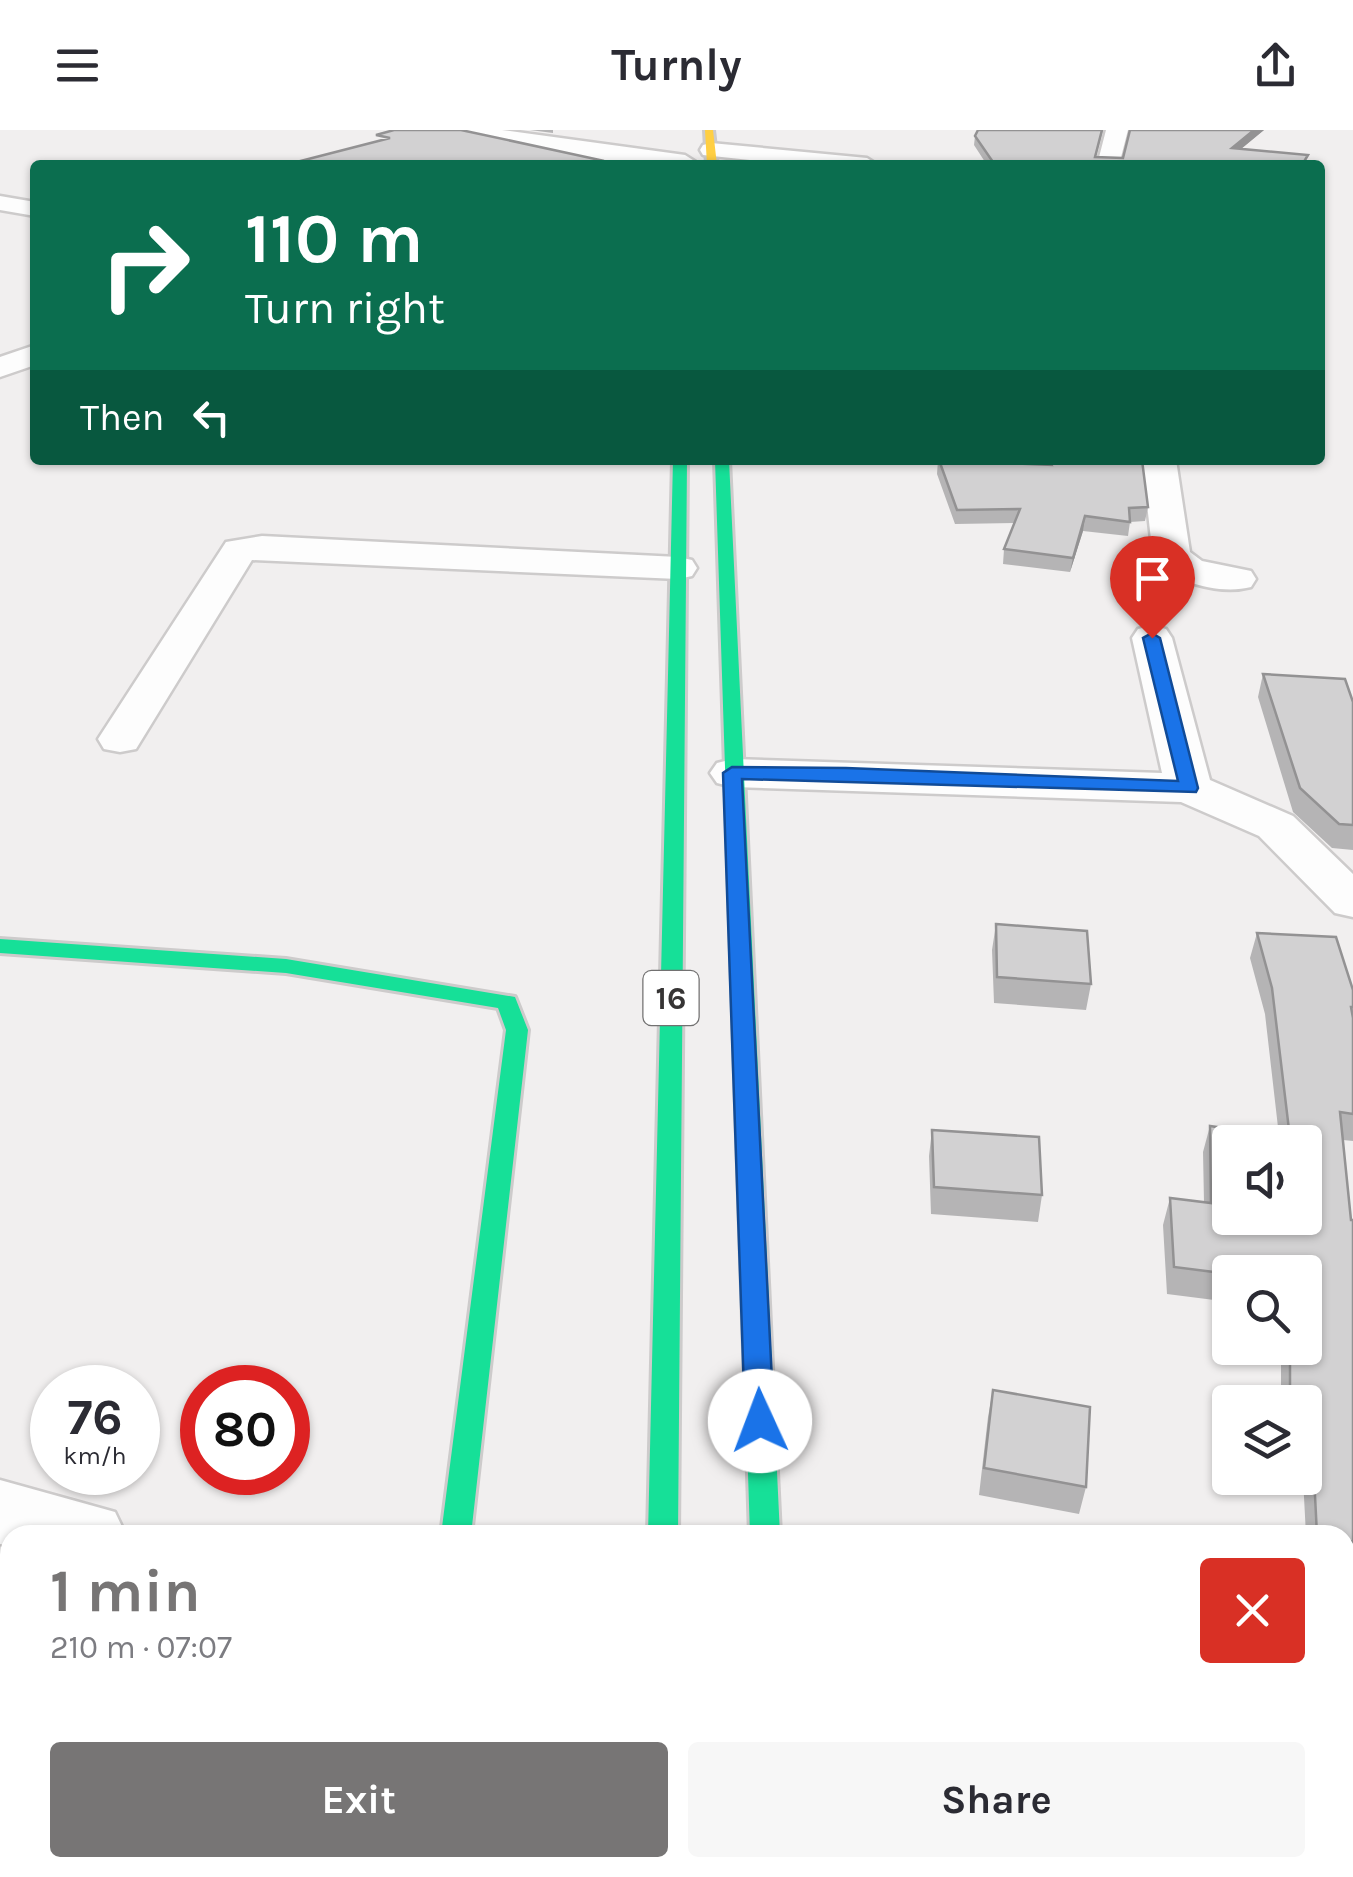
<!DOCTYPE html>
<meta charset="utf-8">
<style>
body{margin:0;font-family:Karla,sans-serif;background:#f7f7f7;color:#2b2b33;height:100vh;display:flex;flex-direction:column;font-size:38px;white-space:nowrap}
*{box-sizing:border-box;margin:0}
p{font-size:32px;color:#7c7c81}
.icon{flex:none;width:55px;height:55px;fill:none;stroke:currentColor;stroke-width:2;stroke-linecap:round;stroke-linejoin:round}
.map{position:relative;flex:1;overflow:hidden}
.drawer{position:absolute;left:0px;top:1395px;width:1355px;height:352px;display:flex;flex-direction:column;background:#fff;border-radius:30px 30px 0 0;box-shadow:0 2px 8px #0004}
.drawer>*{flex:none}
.guide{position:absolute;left:30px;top:30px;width:1295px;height:305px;border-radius:10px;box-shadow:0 2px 8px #0004;background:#0b6e4f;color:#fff;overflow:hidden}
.controls{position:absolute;left:1212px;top:995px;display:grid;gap:20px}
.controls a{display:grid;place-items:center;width:110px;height:110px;border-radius:10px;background:#fff;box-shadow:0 2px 8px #0004;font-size:50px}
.speed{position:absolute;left:30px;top:1235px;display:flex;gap:20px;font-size:50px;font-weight:700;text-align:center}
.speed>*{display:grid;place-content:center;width:130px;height:130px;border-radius:50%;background:#fff;box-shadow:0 2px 8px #0004;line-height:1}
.speed small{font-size:25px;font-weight:400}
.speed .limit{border:15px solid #d22;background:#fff;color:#111}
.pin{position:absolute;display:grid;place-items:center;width:85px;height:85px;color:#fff;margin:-102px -42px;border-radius:50% 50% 50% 0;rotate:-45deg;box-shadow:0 0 10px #0007}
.pin .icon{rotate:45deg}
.me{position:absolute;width:110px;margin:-55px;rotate:358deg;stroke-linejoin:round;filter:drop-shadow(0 0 8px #0008)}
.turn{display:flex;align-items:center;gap:35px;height:210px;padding:0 50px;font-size:45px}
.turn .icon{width:130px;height:130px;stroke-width:2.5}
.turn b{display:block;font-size:70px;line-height:85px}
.then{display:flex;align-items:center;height:95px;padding:0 50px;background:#0003;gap:20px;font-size:38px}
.round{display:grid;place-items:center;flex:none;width:105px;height:105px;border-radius:10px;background:#f7f7f7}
.head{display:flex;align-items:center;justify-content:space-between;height:170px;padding:0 50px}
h1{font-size:60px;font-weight:700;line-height:75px;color:#777575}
.primary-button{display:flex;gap:20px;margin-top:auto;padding:20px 50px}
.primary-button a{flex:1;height:115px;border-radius:10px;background:#777575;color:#fff;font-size:40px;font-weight:700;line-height:115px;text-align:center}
.primary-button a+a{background:#f7f7f7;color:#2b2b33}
header{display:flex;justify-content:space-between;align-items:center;height:130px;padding:0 50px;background:#fff;font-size:45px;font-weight:700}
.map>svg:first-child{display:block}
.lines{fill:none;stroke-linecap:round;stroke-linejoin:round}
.street-casing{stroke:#cdcbcb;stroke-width:5}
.fast-casing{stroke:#cdcbcb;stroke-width:6}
.slow-casing{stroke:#cdcbcb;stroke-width:6}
.street{fill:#fdfdfd;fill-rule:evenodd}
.fast{fill:#16e098;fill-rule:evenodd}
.slow{fill:#ffcf43;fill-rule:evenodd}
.wall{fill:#b5b4b5}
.shaded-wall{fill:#939293}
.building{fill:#d2d1d2;stroke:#939293;stroke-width:2.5;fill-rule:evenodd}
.route{fill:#1a73e8;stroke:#114b97;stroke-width:2.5}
.labels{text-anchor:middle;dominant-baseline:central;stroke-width:8;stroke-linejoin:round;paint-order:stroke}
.shield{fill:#fff;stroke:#727171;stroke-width:2.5}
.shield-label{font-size:32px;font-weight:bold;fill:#363434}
</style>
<header><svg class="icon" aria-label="menu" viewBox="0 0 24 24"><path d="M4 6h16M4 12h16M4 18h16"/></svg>Turnly<svg class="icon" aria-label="share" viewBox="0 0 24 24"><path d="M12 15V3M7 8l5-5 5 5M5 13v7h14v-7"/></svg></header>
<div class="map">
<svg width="1353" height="1747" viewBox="0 0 1353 1747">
<rect width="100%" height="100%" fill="#f1efef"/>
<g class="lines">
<g class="street-casing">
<path id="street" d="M460 0H502L685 25 696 32C664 47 505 15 463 5Z
M1106 0H1128L1119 35H1097Z
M711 13 867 28 878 35H797L703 25 700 20 703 15Z
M0 66 35 72V86L0 80Z
M35 215V235L0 247V227Z
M1142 330H1176L1190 422 1202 431 1251 441 1256 449 1251 457C1221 465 1171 453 1153 427Z
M262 406 678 427 692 430 697 438 692 446 678 449 252 430 136 619 120 622 104 619 98 609 226 412Z
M1152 496 1166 499 1172 508 1210 650 1293 686 1353 744V787L1335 783 1259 706 1181 672 733 657 717 653 710 643 717 633 733 629 1162 643 1132 508 1138 499Z
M0 1350 115 1382 126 1405H10V1416L0 1414Z"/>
</g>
<g class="fast-casing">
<path id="fast" d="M673 330H687L678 1405H648Z
M715 330H729L780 1405H750Z
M0 809 286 829 515 867 528 900 471 1405H441L506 900 498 878 286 843 0 823Z
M641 1738H677V1747H641Z"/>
</g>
<g class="slow-casing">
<path id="slow" d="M705 0H713L717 35H707Z
M761 1738H797V1747H761Z"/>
</g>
<use href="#street" class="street"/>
<use href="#fast" class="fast"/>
<use href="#slow" class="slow"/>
</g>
<path class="wall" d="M530 0H553V3Z
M1103 0 1096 27 1123 28 1130 0H1264L1241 19 1306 35H987L974 15 975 6Z
M938 330 1039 335 1036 330H1142L1148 377 1145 391 1130 392 1128 406 1083 401 1070 442 1003 434 1004 419 1014 393 955 394 937 344Z
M1263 544 1353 572V720L1332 718 1293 682 1258 567Z
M996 794 1091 854 1086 880 994 873 992 820Z
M1257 803 1353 860V1011L1343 1010 1351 1090H1353V1441L1345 1439V1405H1306L1303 1348H1305V1272H1281V1218H1305V1142H1230V1172L1167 1164 1163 1095 1170 1068 1204 1072 1203 1022 1210 996 1279 1006 1265 884 1250 828Z
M932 1000 1042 1065 1038 1092 931 1084 929 1026Z
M993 1260 1086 1357 1079 1384 979 1365 988 1287Z
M1345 1509 1353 1510V1603L1345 1601Z"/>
<path class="shaded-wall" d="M1254 0H1264L1230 28 1232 18Z
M1085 386 1083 401 1070 442 1073 428Z"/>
<path class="building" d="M394 0H461L600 30 586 35H285L390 8 376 5Z
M978 0H1102L1095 27 1123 28 1130 0H1254L1232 18 1308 25 1302 35H995L975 6Z
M890 32 924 35H886Z
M939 330 1051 335 1047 330H1142L1148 377 1129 378 1130 392 1085 386 1073 428 1004 419 1020 379 957 380Z
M1263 544 1345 549 1353 572V695L1339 694 1300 658Z
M996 794 1087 801 1091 854 997 847Z
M1257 803 1336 807 1353 860V877H1351L1353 888V984L1340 982 1351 1090H1353V1412L1345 1410V1405H1317L1310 1267 1290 1264V1218H1305V1142H1230V1144L1174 1137 1170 1068 1211 1073 1210 996 1290 1008 1272 858ZM1230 1012H1305V1088H1230Z
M932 1000 1039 1007 1042 1065 934 1057Z
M993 1260 1090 1277 1086 1357 984 1338Z
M1345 1509 1353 1510V1574L1345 1572Z"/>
<path class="route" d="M1152 503 1160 508 1198 658 1196 662 742 649 774 1291 770 1299 760 1303 749 1299 745 1291 723 643 732 637 846 638 1178 651 1143 508Z"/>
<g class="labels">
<rect class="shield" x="643.5" y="841" width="55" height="54" rx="8"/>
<g class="shield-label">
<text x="671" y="868">16</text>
</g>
</g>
</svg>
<div class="controls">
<a><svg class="icon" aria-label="sound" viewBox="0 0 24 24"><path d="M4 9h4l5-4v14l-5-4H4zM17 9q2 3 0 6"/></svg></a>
<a><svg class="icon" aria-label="search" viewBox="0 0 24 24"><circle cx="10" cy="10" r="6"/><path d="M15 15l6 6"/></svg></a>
<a><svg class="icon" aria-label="layers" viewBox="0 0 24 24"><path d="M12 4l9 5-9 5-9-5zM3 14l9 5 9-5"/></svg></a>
</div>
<div class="speed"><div>76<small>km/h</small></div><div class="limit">80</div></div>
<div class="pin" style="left:1152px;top:508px;background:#d93025"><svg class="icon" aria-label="arrive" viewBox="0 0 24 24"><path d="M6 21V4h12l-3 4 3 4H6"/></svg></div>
<svg class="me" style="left:760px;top:1291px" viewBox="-20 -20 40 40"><circle r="19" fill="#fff"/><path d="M0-13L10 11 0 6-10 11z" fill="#1a73e8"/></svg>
<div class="guide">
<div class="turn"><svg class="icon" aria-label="right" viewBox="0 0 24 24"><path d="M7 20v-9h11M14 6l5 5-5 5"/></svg><div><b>110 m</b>Turn right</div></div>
<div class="then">Then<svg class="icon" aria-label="left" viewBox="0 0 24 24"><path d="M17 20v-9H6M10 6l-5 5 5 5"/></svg></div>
</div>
<section class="drawer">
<div class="head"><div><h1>1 min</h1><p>210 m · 07:07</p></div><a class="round" style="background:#d93025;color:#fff"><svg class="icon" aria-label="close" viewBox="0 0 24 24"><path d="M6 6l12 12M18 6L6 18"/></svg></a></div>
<div class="primary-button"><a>Exit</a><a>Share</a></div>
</section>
</div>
